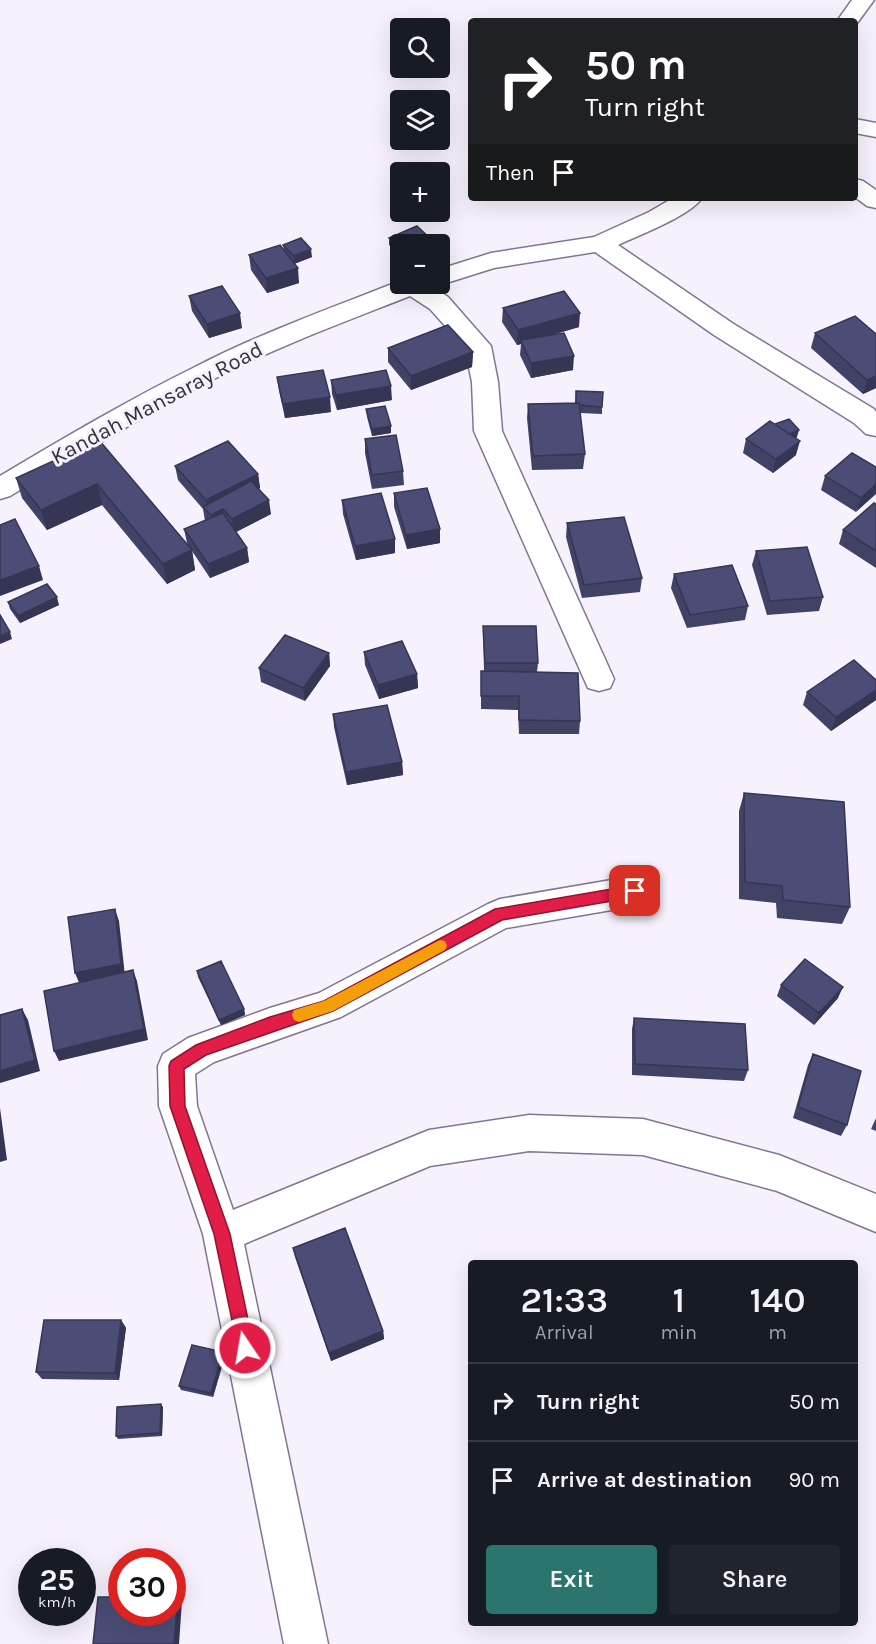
<!DOCTYPE html>
<meta charset="utf-8">
<style>
body{margin:0;font-family:Karla,sans-serif;background:#20242c;color:#f1f3f6;height:100vh;display:flex;flex-direction:column;font-size:22px;white-space:nowrap}
*{box-sizing:border-box;margin:0}
p{font-size:20px;color:#9ea1a6}
.icon{flex:none;width:33px;height:33px;fill:none;stroke:currentColor;stroke-width:2;stroke-linecap:round;stroke-linejoin:round}
.map{position:relative;flex:1;overflow:hidden}
.drawer{position:absolute;left:468px;top:1260px;width:390px;height:366px;display:flex;flex-direction:column;background:#171b24;border-radius:6px;box-shadow:0 6px 24px #0002}
.drawer>*{flex:none}
.hud{position:absolute;left:468px;top:18px;width:390px;height:183px;border-radius:6px;box-shadow:0 6px 24px #0002;background:#202124;color:#fff;overflow:hidden}
.buttons{position:absolute;left:390px;top:18px;display:grid;gap:12px}
.buttons a{display:grid;place-items:center;width:60px;height:60px;border-radius:6px;background:#171b24;box-shadow:0 6px 24px #0002;font-size:30px}
.speed{position:absolute;left:18px;top:1548px;display:flex;gap:12px;font-size:30px;font-weight:700;text-align:center}
.speed>*{display:grid;place-content:center;width:78px;height:78px;border-radius:50%;background:#171b24;box-shadow:0 6px 24px #0002;line-height:1}
.speed small{font-size:15px;font-weight:400}
.speed .limit{border:9px solid #d22;background:#fff;color:#111}
.pin{position:absolute;display:grid;place-items:center;width:51px;height:51px;color:#fff;margin:-26px;border-radius:12px;box-shadow:0 3px 9px #0006}
.me{position:absolute;width:66px;margin:-33px;rotate:348deg;stroke-linejoin:round;filter:drop-shadow(0 0 4px #0008)}
.turn{display:flex;align-items:center;gap:21px;height:126px;padding:0 18px;font-size:27px}
.turn .icon{width:78px;height:78px;stroke-width:2.5}
.turn b{display:block;font-size:42px;line-height:51px}
.then{display:flex;align-items:center;height:57px;padding:0 18px;background:#0003;gap:12px;font-size:22px}
.eta{display:flex;justify-content:space-evenly;align-items:center;height:102px;text-align:center}
.eta b{font-size:36px;font-weight:600;line-height:42px}
.cta{display:flex;gap:12px;margin-top:auto;padding:12px 18px}
.cta a{flex:1;height:69px;border-radius:6px;background:#2c746e;color:#fff;font-size:24px;font-weight:600;line-height:69px;text-align:center}
.cta a+a{background:#20242c;color:#f1f3f6}
ul{padding:0;list-style:none}
li{display:flex;align-items:center;gap:18px;height:78px;padding:0 18px;border-top:2px solid #363941}
li div{flex:1}
li b{display:block;font-size:22px}
li em{font-style:normal}
.map>svg:first-child{display:block}
.lines{fill:none;stroke-linecap:round;stroke-linejoin:round}
.street-casing{stroke:#817591;stroke-width:3}
.street{fill:#fff;fill-rule:evenodd}
.wall{fill:#404266}
.shaded-wall{fill:#343653}
.building{fill:#4b4d77;stroke:#343653;stroke-width:1.5}
.route{fill:#e11d48;stroke:#92132f;stroke-width:1.5}
.slow{fill:#f59e0b}
.labels{text-anchor:middle;dominant-baseline:central;stroke-width:6;stroke-linejoin:round;paint-order:stroke}
.street-label{font-size:22px;fill:#35303c;stroke:#f6f1fd}
</style>
<div class="map">
<svg width="876" height="1644" viewBox="0 0 876 1644">
<rect width="100%" height="100%" fill="#f6f1fd"/>
<g class="lines">
<g class="street-casing">
<path id="street" d="M852 0H874L855 26V21H837Z
M855 119 876 123V137L855 133Z
M855 179 863 181 876 190V208L867 206 855 197Z
M673 198H702C690 216 639 235 618 245L732 323 874 409 876 412V436L866 434 854 423 714 335 595 252 494 268 440 285 434 284H440V269L491 253 594 237 649 212Z
M400 281V284H429L448 297 491 346 498 382 502 431 614 679 610 688 599 691 588 688 584 679 474 431 472 382 465 348 430 309 410 296C344 322 276 347 212 380 143 416 77 456 10 496L0 499V476C64 438 128 400 195 367 261 333 331 308 400 281Z
M635 876 647 881 652 891 647 901 635 906 506 928 341 1017 214 1062 195 1074 197 1106 233 1210 429 1130 529 1115 643 1119 779 1155 876 1194V1232L777 1191 643 1155 529 1151 430 1166 244 1244 328 1644H284L203 1234 159 1106 158 1066 163 1054 188 1038 270 1008 319 993 488 904 500 899Z"/>
</g>
<use href="#street" class="street"/>
</g>
<path class="wall" d="M389 238 400 244V256L389 245Z
M283 245 312 257 294 264 299 283 267 293 251 270 249 255 284 250Z
M189 296 242 328 209 338 192 311Z
M503 308 579 327 556 334 573 370 531 378 520 355 521 344 517 345 502 322Z
M815 333 876 388 863 394 811 348Z
M388 348 473 352 472 367 411 390 388 362Z
M277 377 331 412 285 418 279 391Z
M331 380 392 400 337 410 332 394Z
M576 391 602 407V414L580 413 585 454 583 469 532 470 527 418 528 404 575 403Z
M366 409 391 433 372 436 367 417Z
M797 437 796 438V455L773 473 743 453 746 439Z
M365 439 403 471 404 485 372 489 365 453Z
M99 440 190 549 187 543 184 529 205 521 203 509 178 480 175 466 258 474 260 488 259 489 271 514 236 532 247 548 249 562 210 578 192 551 195 570 167 584 102 505 47 530 22 498 16 478Z
M876 467 856 512 821 490 825 476Z
M394 493 440 543 407 549 394 507Z
M342 500 395 539V553L356 560 343 514Z
M876 504V568L839 544 843 530Z
M567 523 642 578 640 592 582 598 566 537Z
M756 551 823 597 819 611 767 615 752 565Z
M674 574 748 606 745 620 687 628 671 588Z
M8 602 59 605 20 623 10 609Z
M483 626 538 663 537 672 580 721 579 734H519L518 710 481 709V671H484Z
M364 652 417 674 418 688 379 699 365 665Z
M329 653 330 666 305 701 261 682 259 668Z
M876 680V700L831 731 803 705 807 692Z
M333 714 402 762 403 775 347 785 334 727Z
M744 793 850 907 842 924 777 918 776 903 739 899V811Z
M197 971 244 1009 245 1015 221 1025 198 977Z
M781 985 838 998 814 1025 777 996Z
M634 1018 748 1070 744 1081 632 1075V1029Z
M813 1054 847 1125 841 1136 793 1118 808 1065Z
M876 1118V1131L871 1129Z
M293 1248 383 1331 384 1339 331 1361 295 1257Z
M121 1320 126 1328 119 1380 42 1379 36 1372Z
M225 1356 213 1397 181 1390 179 1386Z
M163 1407 162 1436 118 1439 116 1436Z"/>
<path class="shaded-wall" d="M311 249 312 257 294 264V256Z
M298 268 299 283 267 293 266 278Z
M240 313 242 328 209 338 207 324Z
M580 313 579 327 522 343 521 340V344L517 345 518 330Z
M473 352 472 367 411 390V376Z
M574 356 573 370 531 378V363Z
M876 376V388L863 394 867 380Z
M391 386 392 400 337 410 336 395Z
M330 397 331 412 285 418 283 404Z
M391 426V433L372 436V429Z
M799 430 797 437 783 443 784 436Z
M800 441 796 455 773 473 776 459Z
M258 474 260 488 209 514 208 512 206 500Z
M97 484 102 505 47 530 41 510Z
M876 484V494L856 512 861 498Z
M269 500 271 514 234 533 232 519Z
M223 509 226 523 213 530 211 515Z
M440 529V543L407 549 406 535Z
M395 539V553L356 560 355 546Z
M247 548 249 562 210 578 208 564Z
M192 550 195 570 167 584 163 564Z
M39 566 43 580 0 596V580Z
M57 597 59 605 20 623 18 616Z
M10 632 12 639 0 644V636Z
M329 653 330 666 305 701 303 688Z
M417 674 418 688 379 699 378 685Z
M876 690V700L831 731 836 717Z
M402 762 403 775 347 785 346 772Z
M115 909 119 921 125 976 80 985 75 973Z
M133 970 137 981 148 1040 59 1061 54 1051Z
M843 987 838 998 814 1025 819 1013Z
M22 1009 28 1020 40 1071 0 1083V1071Z
M244 1009 245 1015 221 1025 219 1020Z
M0 1108 7 1160 0 1162Z
M121 1320 126 1328 119 1380 115 1373Z
M383 1331 384 1339 331 1361 329 1353Z
M223 1352 225 1356 213 1397 211 1393Z
M161 1404 163 1407 162 1436 160 1433Z
M178 1596 182 1601 179 1644H174Z"/>
<path class="building" d="M417 226 434 242 429 244H400V249L389 238Z
M301 238 311 249 294 256 283 245Z
M280 245 298 268 266 278 249 255Z
M222 286 240 313 207 324 189 296Z
M564 291 580 313 518 330 503 308Z
M855 316 876 334V376L867 380 815 333Z
M448 325 473 352 411 376 388 348Z
M564 333 574 356 531 363 521 340Z
M323 370 330 397 283 404 277 377Z
M386 370 391 386 336 395 331 380Z
M576 391 603 392 602 407 579 405V403H576Z
M579 403 585 454 533 456 528 404Z
M385 406 391 426 372 429 366 409Z
M789 419 799 430 789 434 775 424Z
M770 421 800 441 776 459 746 439Z
M396 435 403 471 372 475 365 439Z
M99 440 192 550 163 564 97 484 41 510 16 478Z
M228 441 258 474 206 500 175 466Z
M852 453 876 467V484L861 498 825 476Z
M251 481 269 500 232 519 223 509 211 515 203 507Z
M427 488 440 529 406 535 394 493Z
M381 493 395 539 355 546 342 500Z
M874 503 876 504V551L843 530Z
M223 513 247 548 208 564 184 529Z
M624 517 642 578 584 585 567 523Z
M15 519 39 566 0 580V525Z
M807 547 823 597 770 601 756 551Z
M732 565 748 606 690 615 674 574Z
M47 584 57 597 18 616 8 602Z
M0 615 10 632 0 636Z
M483 626H536L538 663H485Z
M285 635 329 653 303 688 259 668Z
M402 641 417 674 378 685 364 652Z
M854 660 876 680V690L836 717 807 692Z
M481 671 578 673 580 721 519 720V696H481Z
M387 705 402 762 346 772 333 714Z
M744 793 844 802 850 907 783 900 782 886 745 882Z
M115 909 121 964 75 973 68 917Z
M805 959 843 987 819 1013 781 985Z
M221 961 244 1009 219 1020 197 971Z
M133 970 144 1029 54 1051 44 991Z
M22 1009 35 1060 0 1071V1015Z
M634 1018 745 1024 748 1070 635 1064Z
M813 1054 861 1071 847 1125 798 1107Z
M345 1228 383 1331 329 1353 293 1248Z
M44 1320H121L115 1373 36 1372Z
M192 1345 223 1352 211 1393 179 1386Z
M161 1404 160 1433 116 1436 117 1407Z
M172 1596H178L174 1644H93L98 1597H122V1612H172Z"/>
<path class="route" d="M635 885 640 887 642 891 640 896 635 897 502 920 333 1011 206 1055 184 1069 185 1106 230 1234 254 1348 251 1354 245 1356 239 1354 214 1234 170 1106 169 1066 171 1061 196 1045 270 1017 324 1001 495 909Z"/>
<path class="slow" d="M440 940 445 941 447 946 445 950 333 1011 299 1022 294 1020 292 1015 294 1010 324 1001Z"/>
<g class="labels">
<g class="street-label">
<text transform="translate(157 403) rotate(-28)">Kandah Mansaray Road</text>
</g>
</g>
</svg>
<div class="buttons">
<a><svg class="icon" aria-label="search" viewBox="0 0 24 24"><circle cx="10" cy="10" r="6"/><path d="M15 15l6 6"/></svg></a>
<a><svg class="icon" aria-label="layers" viewBox="0 0 24 24"><path d="M12 4l9 5-9 5-9-5zM3 14l9 5 9-5"/></svg></a>
<a>+</a>
<a>−</a>
</div>
<div class="speed"><div>25<small>km/h</small></div><div class="limit">30</div></div>
<div class="pin" style="left:635px;top:891px;background:#d93025"><svg class="icon" aria-label="arrive" viewBox="0 0 24 24"><path d="M6 21V4h12l-3 4 3 4H6"/></svg></div>
<svg class="me" style="left:245px;top:1348px" viewBox="-20 -20 40 40"><circle r="17" fill="#e11d48" stroke="#fff" stroke-width="3"/><path d="M0-11L8 9 0 5-8 9z" fill="#fff"/></svg>
<div class="hud">
<div class="turn"><svg class="icon" aria-label="right" viewBox="0 0 24 24"><path d="M7 20v-9h11M14 6l5 5-5 5"/></svg><div><b>50 m</b>Turn right</div></div>
<div class="then">Then<svg class="icon" aria-label="arrive" viewBox="0 0 24 24"><path d="M6 21V4h12l-3 4 3 4H6"/></svg></div>
</div>
<section class="drawer">
<div class="eta">
<div><b>21:33</b><p>Arrival</p></div>
<div><b>1</b><p>min</p></div>
<div><b>140</b><p>m</p></div>
</div>
<ul>
<li><svg class="icon" aria-label="right" viewBox="0 0 24 24"><path d="M7 20v-9h11M14 6l5 5-5 5"/></svg><div><b>Turn right</b></div><em>50 m</em></li>
<li><svg class="icon" aria-label="arrive" viewBox="0 0 24 24"><path d="M6 21V4h12l-3 4 3 4H6"/></svg><div><b>Arrive at destination</b></div><em>90 m</em></li>
</ul>
<div class="cta"><a>Exit</a><a>Share</a></div>
</section>
</div>
